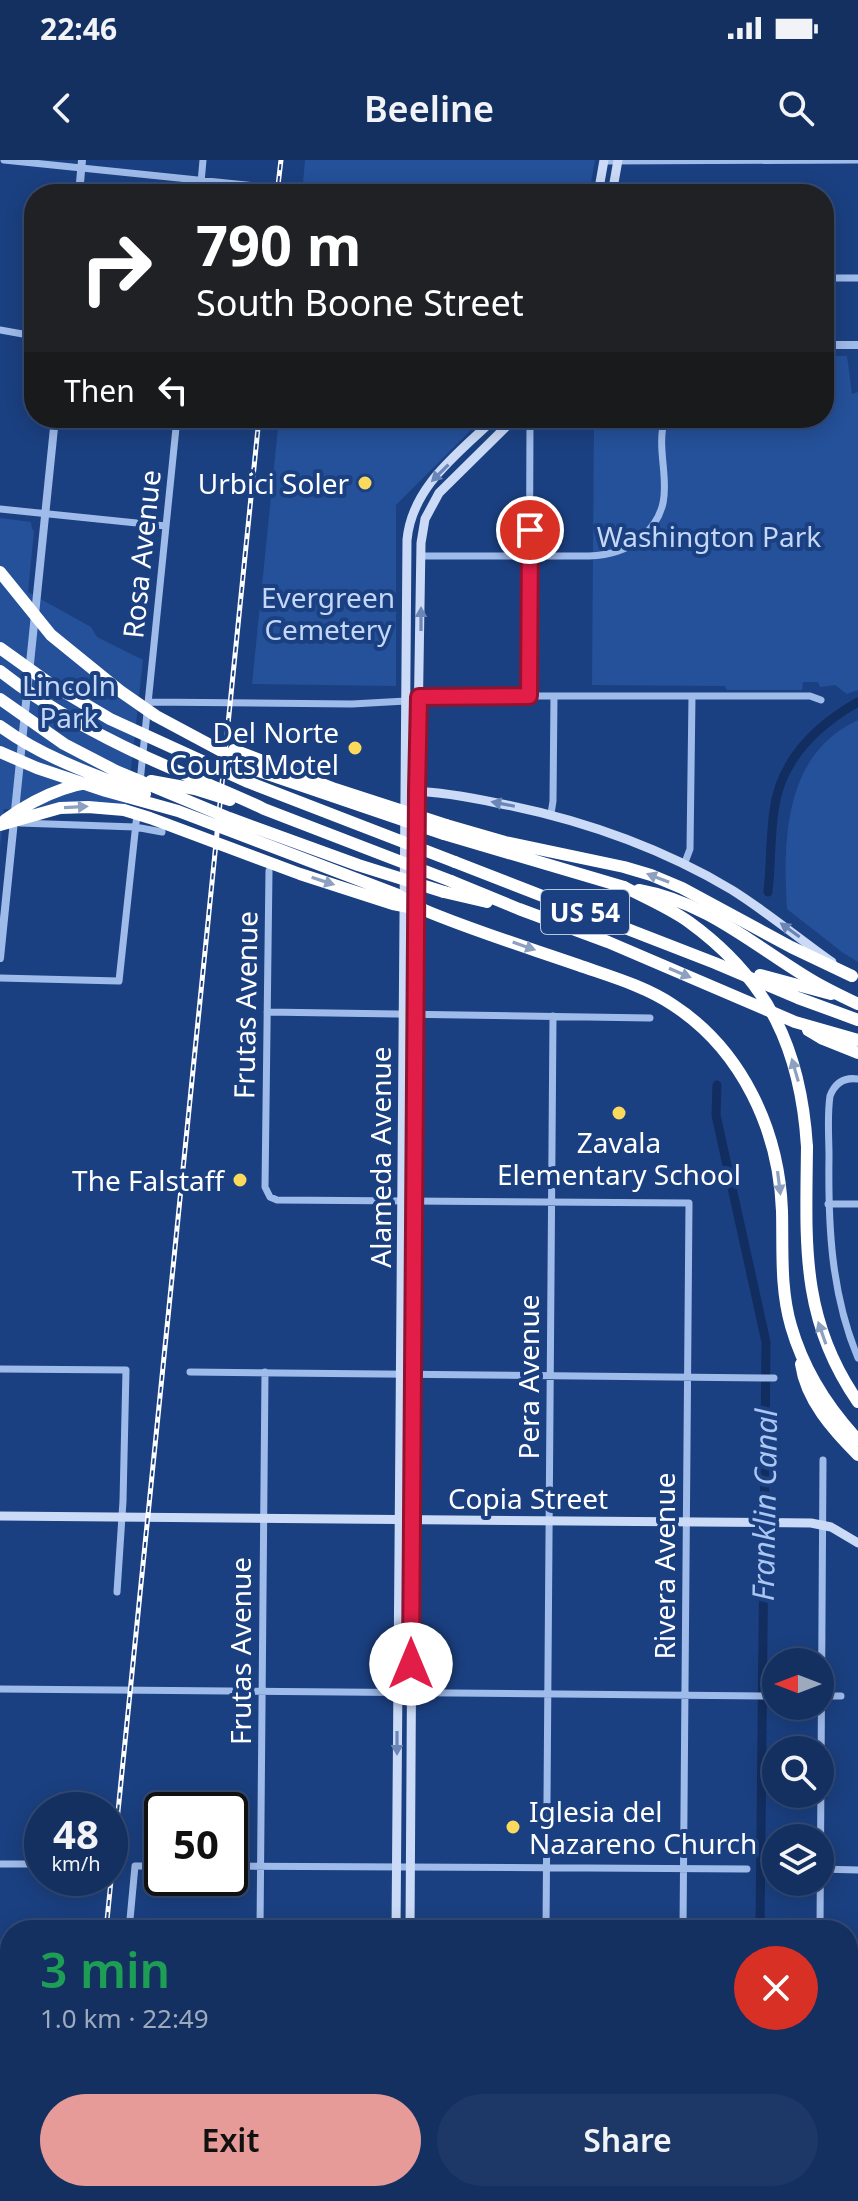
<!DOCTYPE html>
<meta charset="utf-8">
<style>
body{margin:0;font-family:"Noto Sans",sans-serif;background:#1d3867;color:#f1f3f6;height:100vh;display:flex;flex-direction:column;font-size:30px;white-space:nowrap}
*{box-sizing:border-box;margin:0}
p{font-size:26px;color:#9da9bd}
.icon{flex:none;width:44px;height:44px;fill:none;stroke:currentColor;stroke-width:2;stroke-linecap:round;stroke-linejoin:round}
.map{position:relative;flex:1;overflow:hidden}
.details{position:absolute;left:0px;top:1760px;width:858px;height:282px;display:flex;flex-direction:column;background:#143061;border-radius:32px 32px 0 0;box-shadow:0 4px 20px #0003,0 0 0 2px #334b76}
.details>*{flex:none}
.top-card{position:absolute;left:24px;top:24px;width:810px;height:244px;border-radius:32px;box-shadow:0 4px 20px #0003,0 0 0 2px #334b76;background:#202124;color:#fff;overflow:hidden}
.needle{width:52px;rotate:270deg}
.fabs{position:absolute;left:762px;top:1488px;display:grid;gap:16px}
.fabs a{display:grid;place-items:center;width:72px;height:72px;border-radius:50%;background:#143061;box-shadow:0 4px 20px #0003,0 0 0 2px #334b76;font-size:40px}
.speed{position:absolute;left:24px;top:1632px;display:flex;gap:16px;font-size:40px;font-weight:700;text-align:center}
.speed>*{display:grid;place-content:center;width:104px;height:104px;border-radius:50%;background:#143061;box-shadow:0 4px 20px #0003,0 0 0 2px #334b76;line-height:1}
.speed small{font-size:20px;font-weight:400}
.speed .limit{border:4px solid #111;border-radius:12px;background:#fff;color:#111}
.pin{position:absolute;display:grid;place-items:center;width:68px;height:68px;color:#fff;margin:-34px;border:4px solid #fff;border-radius:50%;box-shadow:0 2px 8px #0007}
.me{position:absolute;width:88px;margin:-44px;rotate:0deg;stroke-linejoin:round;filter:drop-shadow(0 0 6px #0008)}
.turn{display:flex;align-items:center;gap:28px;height:168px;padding:0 40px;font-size:36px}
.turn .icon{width:104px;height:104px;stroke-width:2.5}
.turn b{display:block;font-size:56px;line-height:68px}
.then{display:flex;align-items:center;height:76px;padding:0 40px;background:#0003;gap:16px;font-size:30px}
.round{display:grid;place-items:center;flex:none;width:84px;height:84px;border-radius:42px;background:#1d3867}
.overview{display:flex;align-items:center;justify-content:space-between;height:136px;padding:0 40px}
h1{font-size:48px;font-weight:600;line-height:60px;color:#1e9e55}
.action{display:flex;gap:16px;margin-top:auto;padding:16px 40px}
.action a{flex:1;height:92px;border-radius:48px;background:#e69b98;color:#111;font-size:32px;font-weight:600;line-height:92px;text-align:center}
.action a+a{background:#1d3867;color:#f1f3f6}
.status{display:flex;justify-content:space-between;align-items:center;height:56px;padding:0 40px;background:#143061;direction:ltr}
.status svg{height:22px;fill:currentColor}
header{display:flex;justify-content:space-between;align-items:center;height:104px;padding:0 40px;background:#143061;font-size:36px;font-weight:600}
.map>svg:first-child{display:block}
.green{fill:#25519a}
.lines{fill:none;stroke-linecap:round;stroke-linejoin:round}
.canal{stroke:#122d5f;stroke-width:9}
.minor{stroke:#9fbbea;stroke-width:7}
.tertiary{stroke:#9fbbea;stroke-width:8}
.secondary{stroke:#cbdbf7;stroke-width:9}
.motorway{stroke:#fff;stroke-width:12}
.rail-casing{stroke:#fff;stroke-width:5}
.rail{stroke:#1b4081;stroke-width:2;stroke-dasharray:6;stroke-linecap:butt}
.motorway-bridge{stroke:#fff;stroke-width:12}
.oneway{fill:#6a86b6}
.oneway2{fill:#8da0c0}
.route-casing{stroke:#92132f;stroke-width:20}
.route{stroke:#e11d48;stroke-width:14}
.poi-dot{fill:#fbd95c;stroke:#1b4081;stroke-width:3}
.labels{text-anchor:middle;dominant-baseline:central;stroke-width:8;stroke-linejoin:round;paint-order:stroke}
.shield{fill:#1b4081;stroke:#bbc6d9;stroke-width:2}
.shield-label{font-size:26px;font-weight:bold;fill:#fff}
.poi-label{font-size:28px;fill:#fff;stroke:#1b4081;text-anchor:end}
.park-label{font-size:28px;fill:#c4d7f7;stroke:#1b4081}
.street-label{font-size:28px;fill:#fff;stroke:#1b4081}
.water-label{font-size:30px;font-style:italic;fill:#abc6f2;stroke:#1b4081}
</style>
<div class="status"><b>22:46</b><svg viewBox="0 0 49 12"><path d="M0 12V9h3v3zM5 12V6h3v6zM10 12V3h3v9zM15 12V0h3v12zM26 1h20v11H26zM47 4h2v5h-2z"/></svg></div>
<header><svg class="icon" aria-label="back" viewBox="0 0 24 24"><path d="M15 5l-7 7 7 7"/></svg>Beeline<svg class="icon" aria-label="search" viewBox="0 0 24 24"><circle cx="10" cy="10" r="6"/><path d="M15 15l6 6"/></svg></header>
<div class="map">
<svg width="858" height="2041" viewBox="0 0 858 2041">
<rect width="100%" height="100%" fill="#1b4081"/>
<path class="green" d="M305 0H595L589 34H302Z
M824 196H847L852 234 858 232V530L847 534 835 525 820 527 818 522H803L802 530H727L725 526 592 525 594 258H654L657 265H674L677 258H824Z
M279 258H483L396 345V526L252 524Z
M0 358 31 362 32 369 34 371 28 432 91 467 97 477 143 500 126 654 93 651 4 649 0 688Z
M858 560V802L842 792 787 749C783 679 784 594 858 560Z
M691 2032H745V2041H691Z"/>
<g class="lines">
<path class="canal" d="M768 732C771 705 770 678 774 651 780 600 816 566 858 542
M717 925 716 955 766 1182 760 1770
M758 2041V2032"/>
<path class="minor" d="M4 0 257 26
M604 1 858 0
M200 34 203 0
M824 118H858
M0 170 34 176
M0 349 166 366
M421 396H589C609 395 626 391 642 377 684 340 652 300 665 258
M529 536 530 258
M148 542 352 544 406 541 431 536H810L821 540
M140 622 177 258
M551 654 553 641 554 536
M20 663 135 667 162 672
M684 705 690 689 692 536
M269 711 265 1027 270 1037 277 1040 689 1043 683 1770
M0 818 119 821 137 654
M267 852 650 858
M858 919C844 917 835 923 830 936 827 956 829 977 829 997 828 1065 831 1134 858 1198
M828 1044H858
M0 1209 126 1210 123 1341 117 1432
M190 1212 774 1218
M0 1529 776 1536
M820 1536H841
M0 1704H42
M230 1706 747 1709
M820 1709 858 1710
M773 1710H776
M129 1770 135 1706H162
M260 1770 265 1212
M546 1770 553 856
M820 1770 823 1300
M0 1879H10
M848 1884H858
M126 2041V2032
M258 2041V2032
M544 2041V2032
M682 2041V2032
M818 2041V2032"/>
<path class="tertiary" d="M79 34 82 0
M824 185H858
M0 798 55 258"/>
<path class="secondary" d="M598 34 604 0
M612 34 618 0
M412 631C440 632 469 637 497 643 579 659 660 687 732 730 767 752 798 778 832 802
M0 1356 811 1363 831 1367 858 1383
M396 1770 407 380C412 326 459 293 495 258
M410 1770 417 631 421 383 425 359 439 333 515 258
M394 2041V2032
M408 2041V2032"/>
<path class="motorway" d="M446 665 505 682 624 707 651 715 682 728 791 787 852 816
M444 674 624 727
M455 702 715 803 798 838 858 860
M451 721 519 749 608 782 795 862 858 880
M444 732 487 742
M424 750C474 771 526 787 578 805 609 816 645 826 673 845 742 890 779 970 782 1051 783 1090 780 1128 791 1166 803 1208 828 1248 858 1280
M760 815 831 834
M808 870 823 879 858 893
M807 987C806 1083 800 1159 858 1242
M801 1204C806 1240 833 1270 858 1295"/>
<g class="rail-casing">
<path id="rail" d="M277 34 281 0
M106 1770 259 258
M74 2041 75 2032"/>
</g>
<use href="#rail" class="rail"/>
<path class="motorway-bridge" d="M0 412 51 475 120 531 156 556 257 610
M0 488 46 521 110 559 248 622 455 702
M0 511C52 552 112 583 173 609 203 623 234 634 264 649L451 721
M0 539 64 584 116 611 229 658 358 705 444 732
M0 566C44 598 94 615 145 634
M234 590 335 629 446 665
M0 592 37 608 106 631 178 651 396 734 424 750
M250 608 444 674
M151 621 195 629 230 640
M5 660C42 633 81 618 129 620
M0 665 60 648 88 647 124 650 150 658 300 714 393 744 414 748
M624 727C646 738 669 748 689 762 769 820 801 890 807 987
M639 730C706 742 752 784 808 818 824 828 841 836 858 844"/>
</g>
<defs><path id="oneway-solid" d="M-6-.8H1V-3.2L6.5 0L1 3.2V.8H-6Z" transform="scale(2)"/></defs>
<g class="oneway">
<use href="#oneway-solid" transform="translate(440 313) rotate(135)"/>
<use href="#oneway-solid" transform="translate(421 459) rotate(-90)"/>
<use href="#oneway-solid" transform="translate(503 644) rotate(-169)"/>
<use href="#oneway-solid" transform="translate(790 770) rotate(-144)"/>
<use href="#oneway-solid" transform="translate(397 1583) rotate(90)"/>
</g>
<g class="oneway2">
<use href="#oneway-solid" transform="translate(76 647) rotate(-3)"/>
<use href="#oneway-solid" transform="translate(658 718) rotate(-159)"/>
<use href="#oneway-solid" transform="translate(323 721) rotate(18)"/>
<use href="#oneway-solid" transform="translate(524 786) rotate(19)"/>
<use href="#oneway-solid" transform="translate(680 813) rotate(23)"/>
<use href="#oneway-solid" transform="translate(795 910) rotate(-106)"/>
<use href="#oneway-solid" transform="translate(779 1023) rotate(83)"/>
<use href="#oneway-solid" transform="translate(822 1173) rotate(-109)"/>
</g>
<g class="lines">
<g class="route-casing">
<path id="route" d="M411 1504 417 631 419 537 529 536 530 370"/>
</g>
<use href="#route" class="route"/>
</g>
<g class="poi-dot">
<circle cx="365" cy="323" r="8"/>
<circle cx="355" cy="588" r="8"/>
<circle cx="619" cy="953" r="8"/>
<circle cx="240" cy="1020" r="8"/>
<circle cx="513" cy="1667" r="8"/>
</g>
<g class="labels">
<rect class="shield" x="541" y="730" width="88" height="44" rx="6"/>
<g class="shield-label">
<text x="585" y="752">US 54</text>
</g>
<g class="poi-label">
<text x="349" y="323">Urbici Soler</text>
<text x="339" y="572">Del Norte<tspan x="339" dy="32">Courts Motel</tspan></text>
<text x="619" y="982" text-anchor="middle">Zavala<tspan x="619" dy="32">Elementary School</tspan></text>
<text x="224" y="1020">The Falstaff</text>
<text x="529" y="1651" text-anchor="start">Iglesia del<tspan x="529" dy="32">Nazareno Church</tspan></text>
</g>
<g class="park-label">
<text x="709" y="376">Washington Park</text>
<text x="328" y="437">Evergreen<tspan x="328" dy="32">Cemetery</tspan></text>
<text x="69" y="525">Lincoln<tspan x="69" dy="32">Park</tspan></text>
</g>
<g class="street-label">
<text transform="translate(141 394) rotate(-84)">Rosa Avenue</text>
<text transform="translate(245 845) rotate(-89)">Frutas Avenue</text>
<text transform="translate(380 997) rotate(-90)">Alameda Avenue</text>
<text transform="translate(528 1217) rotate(-90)">Pera Avenue</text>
<text x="528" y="1338">Copia Street</text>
<text transform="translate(664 1406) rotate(-90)">Rivera Avenue</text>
<text transform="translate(240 1491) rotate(-90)">Frutas Avenue</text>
</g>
<g class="water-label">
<text transform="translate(764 1345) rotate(-89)">Franklin Canal</text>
</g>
</g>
</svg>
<div class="fabs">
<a><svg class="needle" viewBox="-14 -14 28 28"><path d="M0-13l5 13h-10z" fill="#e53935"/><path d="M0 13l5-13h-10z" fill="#9da9bd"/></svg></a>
<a><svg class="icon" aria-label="search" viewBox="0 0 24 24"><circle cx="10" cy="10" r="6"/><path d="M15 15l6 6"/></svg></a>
<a><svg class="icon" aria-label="layers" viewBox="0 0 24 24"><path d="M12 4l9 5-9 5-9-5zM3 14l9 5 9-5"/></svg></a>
</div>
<div class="speed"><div>48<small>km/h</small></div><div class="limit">50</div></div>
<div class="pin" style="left:530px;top:370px;background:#d93025"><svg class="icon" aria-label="arrive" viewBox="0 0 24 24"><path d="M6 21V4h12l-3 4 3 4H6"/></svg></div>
<svg class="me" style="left:411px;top:1504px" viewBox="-20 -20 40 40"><circle r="19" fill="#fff"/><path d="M0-13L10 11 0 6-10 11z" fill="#e11d48"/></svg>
<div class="top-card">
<div class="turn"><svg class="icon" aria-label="right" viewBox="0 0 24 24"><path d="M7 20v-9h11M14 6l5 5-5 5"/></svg><div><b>790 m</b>South Boone Street</div></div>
<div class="then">Then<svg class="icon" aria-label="left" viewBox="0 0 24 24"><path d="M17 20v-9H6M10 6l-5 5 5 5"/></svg></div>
</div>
<section class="details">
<div class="overview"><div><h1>3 min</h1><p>1.0 km · 22:49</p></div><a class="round" style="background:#d93025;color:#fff"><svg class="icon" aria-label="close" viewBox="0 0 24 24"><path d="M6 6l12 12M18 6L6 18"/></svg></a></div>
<div class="action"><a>Exit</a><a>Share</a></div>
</section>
</div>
